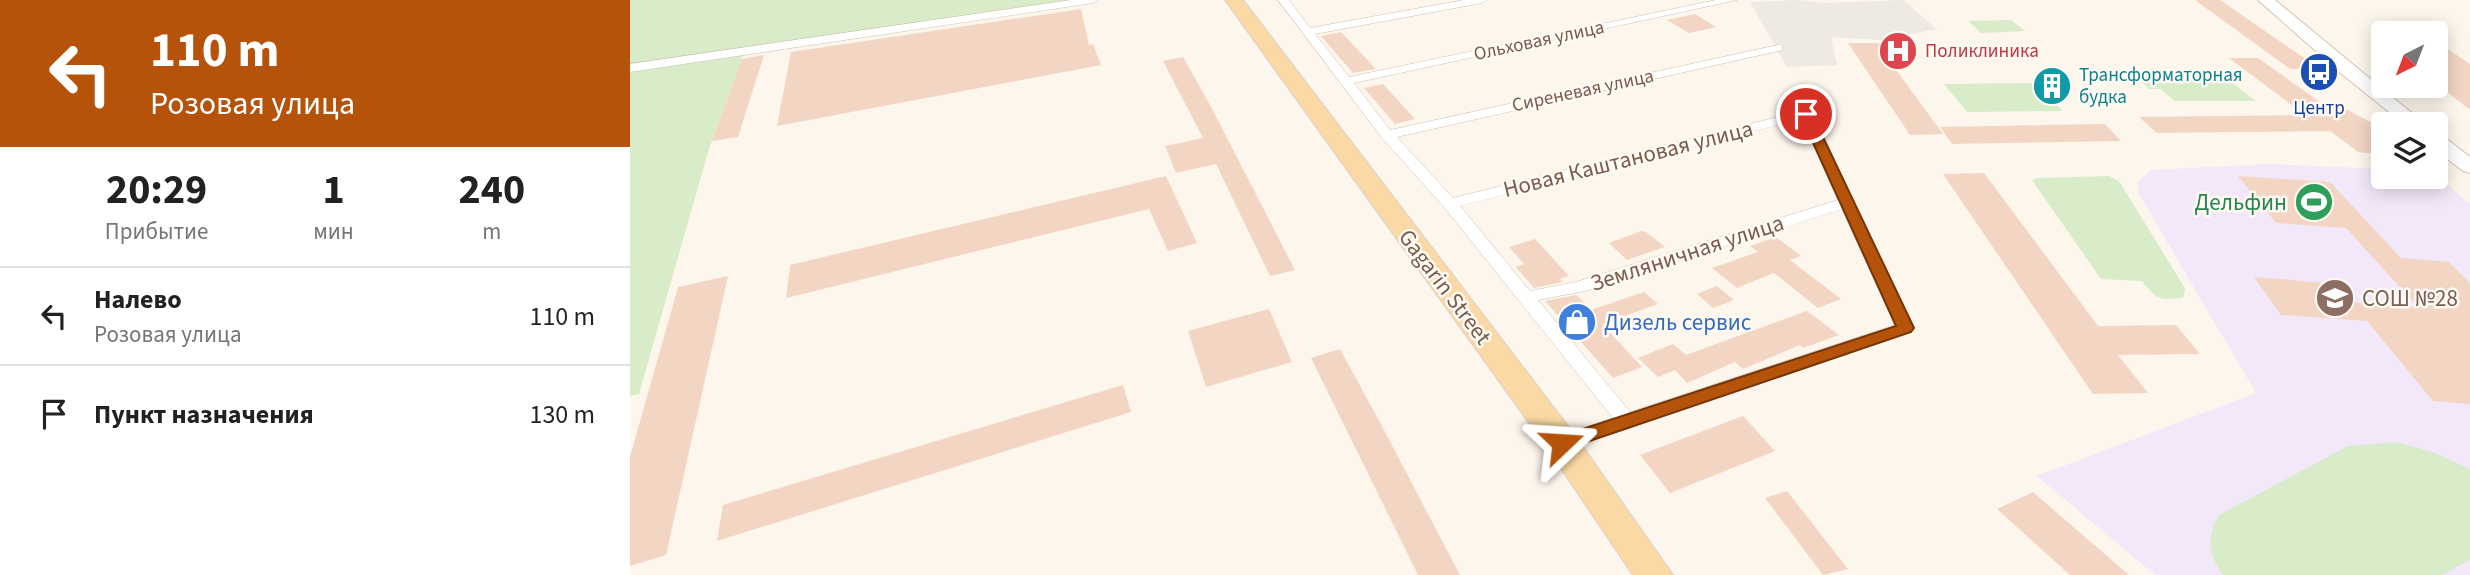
<!DOCTYPE html>
<html lang="ru">
<meta charset="utf-8">
<style>
body{margin:0;font-family:"Source Sans 3",sans-serif;background:#f2f2f2;color:#222;height:100vh;display:flex;flex-direction:column;font-size:26px;white-space:nowrap}
*{box-sizing:border-box;margin:0}
p{font-size:23px;color:#767676}
.icon{flex:none;width:38px;height:38px;fill:none;stroke:currentColor;stroke-width:2;stroke-linecap:round;stroke-linejoin:round}
.map{position:relative;flex:1;overflow:hidden}
.details{display:flex;flex-direction:column;background:#fff;width:630px}
.details>*{flex:none}
.hud{background:#b45309;color:#fff;overflow:hidden}
.needle{width:46px;rotate:222deg}
.fabs{position:absolute;left:1741px;top:21px;display:grid;gap:14px}
.fabs a{display:grid;place-items:center;width:77px;height:77px;border-radius:7px;background:#fff;box-shadow:0 4px 18px #0003;font-size:35px}
.pin{position:absolute;display:grid;place-items:center;width:60px;height:60px;color:#fff;margin:-30px;border:4px solid #fff;border-radius:50%;box-shadow:0 2px 7px #0007}
.me{position:absolute;width:77px;margin:-38px;rotate:70deg;stroke-linejoin:round;filter:drop-shadow(0 0 5px #0008)}
.turn{display:flex;align-items:center;gap:24px;height:147px;padding:0 35px;font-size:32px}
.turn .icon{width:91px;height:91px;stroke-width:2.5}
.turn b{display:block;font-size:49px;line-height:60px}
.eta{display:flex;justify-content:space-evenly;align-items:center;height:119px;text-align:center}
.eta b{font-size:42px;font-weight:700;line-height:49px}
ul{padding:0;list-style:none}
li{display:flex;align-items:center;gap:21px;height:98px;padding:0 35px;border-top:2px solid #e0e0e0}
li div{flex:1}
li b{display:block;font-size:26px}
li em{font-style:normal}
main{display:flex;flex:1;min-height:0}
.map>svg:first-child{display:block}
.industrial{fill:#efe9e4}
.education{fill:#f3e8fa}
.green{fill:#d8ecc9}
.building{fill:#f3d5c3}
.lines{fill:none;stroke-linecap:round;stroke-linejoin:round}
.street-casing{stroke:#d1beb0;stroke-width:1}
.secondary-casing{stroke:#d6c0b0;stroke-width:2}
.primary-casing{stroke:#dad1cd;stroke-width:2}
.street{fill:#fff;fill-rule:evenodd}
.secondary{fill:#fff;fill-rule:evenodd}
.primary{fill:#fbd9a5;fill-rule:evenodd}
.route{fill:#b45309;stroke:#753606;stroke-width:2}
.labels{text-anchor:middle;dominant-baseline:central;stroke-width:5;stroke-linejoin:round;paint-order:stroke}
.far-street-label{font-size:19px;fill:#7a5c4d;stroke:#fffaf3}
.far-health-label{font-size:19px;fill:#be3a42;stroke:#fffaf3;text-anchor:start}
.far-culture-label{font-size:19px;fill:#0d838f;stroke:#fffaf3;text-anchor:start}
.far-transit-label{font-size:19px;fill:#164399;stroke:#fffaf3}
.street-label{font-size:23px;fill:#7a5c4d;stroke:#fffaf3}
.leisure-label{font-size:23px;fill:#27864d;stroke:#fffaf3;text-anchor:end}
.education-label{font-size:23px;fill:#785e54;stroke:#fffaf3;text-anchor:start}
.shop-label{font-size:23px;fill:#366cbe;stroke:#fffaf3;text-anchor:start}
</style>
<main>
<section class="details">
<div class="hud">
<div class="turn"><svg class="icon" aria-label="left" viewBox="0 0 24 24"><path d="M17 20v-9H6M10 6l-5 5 5 5"/></svg><div><b>110 m</b>Розовая улица</div></div>
</div>
<div class="eta">
<div><b>20:29</b><p>Прибытие</p></div>
<div><b>1</b><p>мин</p></div>
<div><b>240</b><p>m</p></div>
</div>
<ul>
<li><svg class="icon" aria-label="left" viewBox="0 0 24 24"><path d="M17 20v-9H6M10 6l-5 5 5 5"/></svg><div><b>Налево</b><p>Розовая улица</p></div><em>110 m</em></li>
<li><svg class="icon" aria-label="arrive" viewBox="0 0 24 24"><path d="M6 21V4h12l-3 4 3 4H6"/></svg><div><b>Пункт назначения</b></div><em>130 m</em></li>
</ul>
</section>
<div class="map">
<svg width="1840" height="575" viewBox="0 0 1840 575">
<rect width="100%" height="100%" fill="#fdf6ec"/>
<path class="industrial" d="M1169 0 1193 3 1273 0 1307 29 1250 40 1201 37 1207 65 1157 67 1120 2Z"/>
<path class="education" d="M1638 164 1753 169 1754 177 1806 175 1840 204V575H1525L1407 476 1626 393 1510 196 1507 183 1521 170Z"/>
<path class="green" d="M0 0H443L112 48V59L79 149 9 394 0 396Z
M1381 20 1395 31 1351 33 1338 21Z
M1502 72 1590 73 1626 101H1544L1531 89H1519Z
M1405 83 1433 111 1337 112 1314 84Z
M1479 176 1489 181 1553 285 1555 290 1553 298C1528 300 1527 300 1512 281L1471 279 1402 180 1408 178Z
M1768 442 1805 453 1840 469V560L1812 575H1593C1578 554 1576 537 1589 515L1718 446Z"/>
<path class="building" d="M1565 0H1590L1690 69H1660Z
M451 9 459 45 463 44 471 65 147 126 161 52Z
M1065 14 1086 27 1059 33 1037 20Z
M711 32 746 69 723 73 691 36Z
M1806 41 1840 64V110L1806 83Z
M1218 43H1259L1274 63H1261L1313 134 1280 135Z
M134 55 108 137 82 141 112 59Z
M553 57 579 103 665 270 640 276 586 164 546 173 535 146 573 138 533 61Z
M1599 58H1628L1697 107H1712L1748 126 1754 130V155L1728 152 1700 131 1527 133 1509 117 1675 115Z
M753 84 785 119 765 124 734 88Z
M1475 124 1491 141 1322 144 1310 127Z
M1354 173 1468 326 1546 325 1570 354 1488 355 1518 393 1463 394 1313 174Z
M536 176 567 243 538 251 519 209 156 298 160 265Z
M1608 176 1700 182 1771 258 1819 262 1840 283V404L1803 401 1737 321 1651 315 1624 277 1709 284 1724 302 1788 307 1716 228 1646 223Z
M1011 231 1016 232 1035 247 997 260 979 243Z
M1146 237 1171 256 1160 260 1211 299 1188 308 1144 273 1107 288 1082 268 1128 252 1120 246Z
M905 239 939 276 930 279 933 282 904 288 886 267 894 264 879 247Z
M98 276 36 555 0 566V457L48 287Z
M1087 286 1104 300 1083 308 1067 294Z
M1014 292 1028 304 972 324 1012 367 983 378 915 301 946 295 961 310Z
M639 309 662 362 576 387 558 331Z
M1177 311 1209 335 1173 348 1170 345 1113 369 1105 362 1057 383 1045 370 1028 377 1008 358 1043 344 1056 355Z
M710 349 753 428 830 575H788L681 358Z
M493 385 501 412 87 541 93 505Z
M1113 416 1145 451 1040 493 1010 455Z
M1157 491 1218 569 1193 575 1135 498Z
M1403 492 1499 575H1440L1367 509Z"/>
<g class="lines">
<g class="street-casing">
<path id="street" d="M441 0H468L463 3 0 72V64Z
M648 0H659L680 28 834 0H857L852 3 685 34 719 77 1086 0H1107L724 83 760 130 1152 44V50L1148 51 767 137 823 198 1176 110 1181 111 1284 328 1282 332 939 448 932 451 925 448 921 443 925 438 983 418 814 207 752 138ZM1172 119 1208 200 946 282 900 291 830 206ZM1212 209 1265 325 1000 412 908 300 955 291Z"/>
</g>
<g class="secondary-casing">
<path id="secondary" d="M1628 0H1645L1795 124H1774L1713 75Z
M1806 134 1813 136 1840 157V173L1833 171 1806 150Z"/>
</g>
<g class="primary-casing">
<path id="primary" d="M595 0H613L944 434 1043 575H1003L920 452Z"/>
</g>
<use href="#street" class="street"/>
<use href="#secondary" class="secondary"/>
<use href="#primary" class="primary"/>
</g>
<path class="route" d="M1176 110 1182 114 1284 328 1281 332 939 448H925L923 443 925 438 1266 326 1170 114Z"/>
<defs>
<g id="hospital-disc" transform="scale(2.0125)"><circle r="9.5" fill="#e0444e" stroke="#fffaf3"/><path d="M-5-5h3v3.5h4V-5h3V5h-3V1.5h-4V5h-3Z" fill="#fff"/></g>
<g id="bus-disc" transform="scale(2.0125)"><circle r="9.5" fill="#1a4fb4" stroke="#fffaf3"/><path d="M-5-6H5V4H4V6H2V4H-2V6H-4V4H-5ZM-3.5-4V0h7V-4ZM-3.5 1.2v1.5H-2V1.2ZM2 1.2v1.5H3.5V1.2Z" fill="#fff"/></g>
<g id="building-disc" transform="scale(2.0125)"><circle r="9.5" fill="#0f9aa8" stroke="#fffaf3"/><path d="M-4-6H4V6H1V3H-1V6H-4ZM-2.5-4.3h1.7v1.8h-1.7ZM.8-4.3h1.7v1.8H.8ZM-2.5-1h1.7V.8h-1.7ZM.8-1h1.7V.8H.8Z" fill="#fff"/></g>
<g id="stadium-disc" transform="scale(2.0125)"><circle r="9.5" fill="#2e9e5b" stroke="#fffaf3"/><path d="M0-5a6.5 5 0 1 0 0 10a6.5 5 0 1 0 0-10ZM-3.5-1.8h7v3.6h-7Z" fill="#fff"/></g>
<g id="school-disc" transform="scale(2.0125)"><circle r="9.5" fill="#8d6e63" stroke="#fffaf3"/><path d="M0-5L7-2L0 1L-7-2ZM-4 1L0 2.5L4 1V4Q0 6-4 4Z" fill="#fff"/></g>
<g id="shop-disc" transform="scale(2.0125)"><circle r="9.5" fill="#3f7fe0" stroke="#fffaf3"/><path d="M-5-2.5h2.3a2.7 3.5 0 0 1 5.4 0H5L5.5 6h-11ZM-1.5-2.5h3a1.5 2.3 0 0 0-3 0Z" fill="#fff"/></g>
</defs>
<g fill-rule="evenodd">
<use href="#hospital-disc" x="1268" y="51"/>
<use href="#bus-disc" x="1689" y="72"/>
<use href="#building-disc" x="1422" y="86"/>
<use href="#stadium-disc" x="1684" y="202"/>
<use href="#school-disc" x="1705" y="298"/>
<use href="#shop-disc" x="947" y="322"/>
</g>
<g class="labels">
<g class="far-street-label">
<text transform="translate(909 41) rotate(-12)">Ольховая улица</text>
<text transform="translate(953 91) rotate(-12)">Сиреневая улица</text>
</g>
<g class="far-health-label">
<text x="1295" y="51">Поликлиника</text>
</g>
<g class="far-culture-label">
<text x="1449" y="75">Трансформаторная<tspan x="1449" dy="22">будка</tspan></text>
</g>
<g class="far-transit-label">
<text x="1689" y="108">Центр</text>
</g>
<g class="street-label">
<text transform="translate(998 159) rotate(-14)">Новая Каштановая улица</text>
<text transform="translate(1057 253) rotate(-18)">Земляничная улица</text>
<text transform="translate(815 287) rotate(53)">Gagarin Street</text>
</g>
<g class="leisure-label">
<text x="1657" y="202">Дельфин</text>
</g>
<g class="education-label">
<text x="1732" y="298">СОШ №28</text>
</g>
<g class="shop-label">
<text x="974" y="322">Дизель сервис</text>
</g>
</g>
</svg>
<div class="fabs">
<a><svg class="needle" viewBox="-14 -14 28 28"><path d="M0-13l5 13h-10z" fill="#e53935"/><path d="M0 13l5-13h-10z" fill="#767676"/></svg></a>
<a><svg class="icon" aria-label="layers" viewBox="0 0 24 24"><path d="M12 4l9 5-9 5-9-5zM3 14l9 5 9-5"/></svg></a>
</div>
<div class="pin" style="left:1176px;top:114px;background:#d93025"><svg class="icon" aria-label="arrive" viewBox="0 0 24 24"><path d="M6 21V4h12l-3 4 3 4H6"/></svg></div>
<svg class="me" style="left:932px;top:443px" viewBox="-20 -20 40 40"><path d="M0-17L14 15 0 8-14 15z" fill="#b45309" stroke="#fff" stroke-width="4"/></svg>
</div>
</main>
